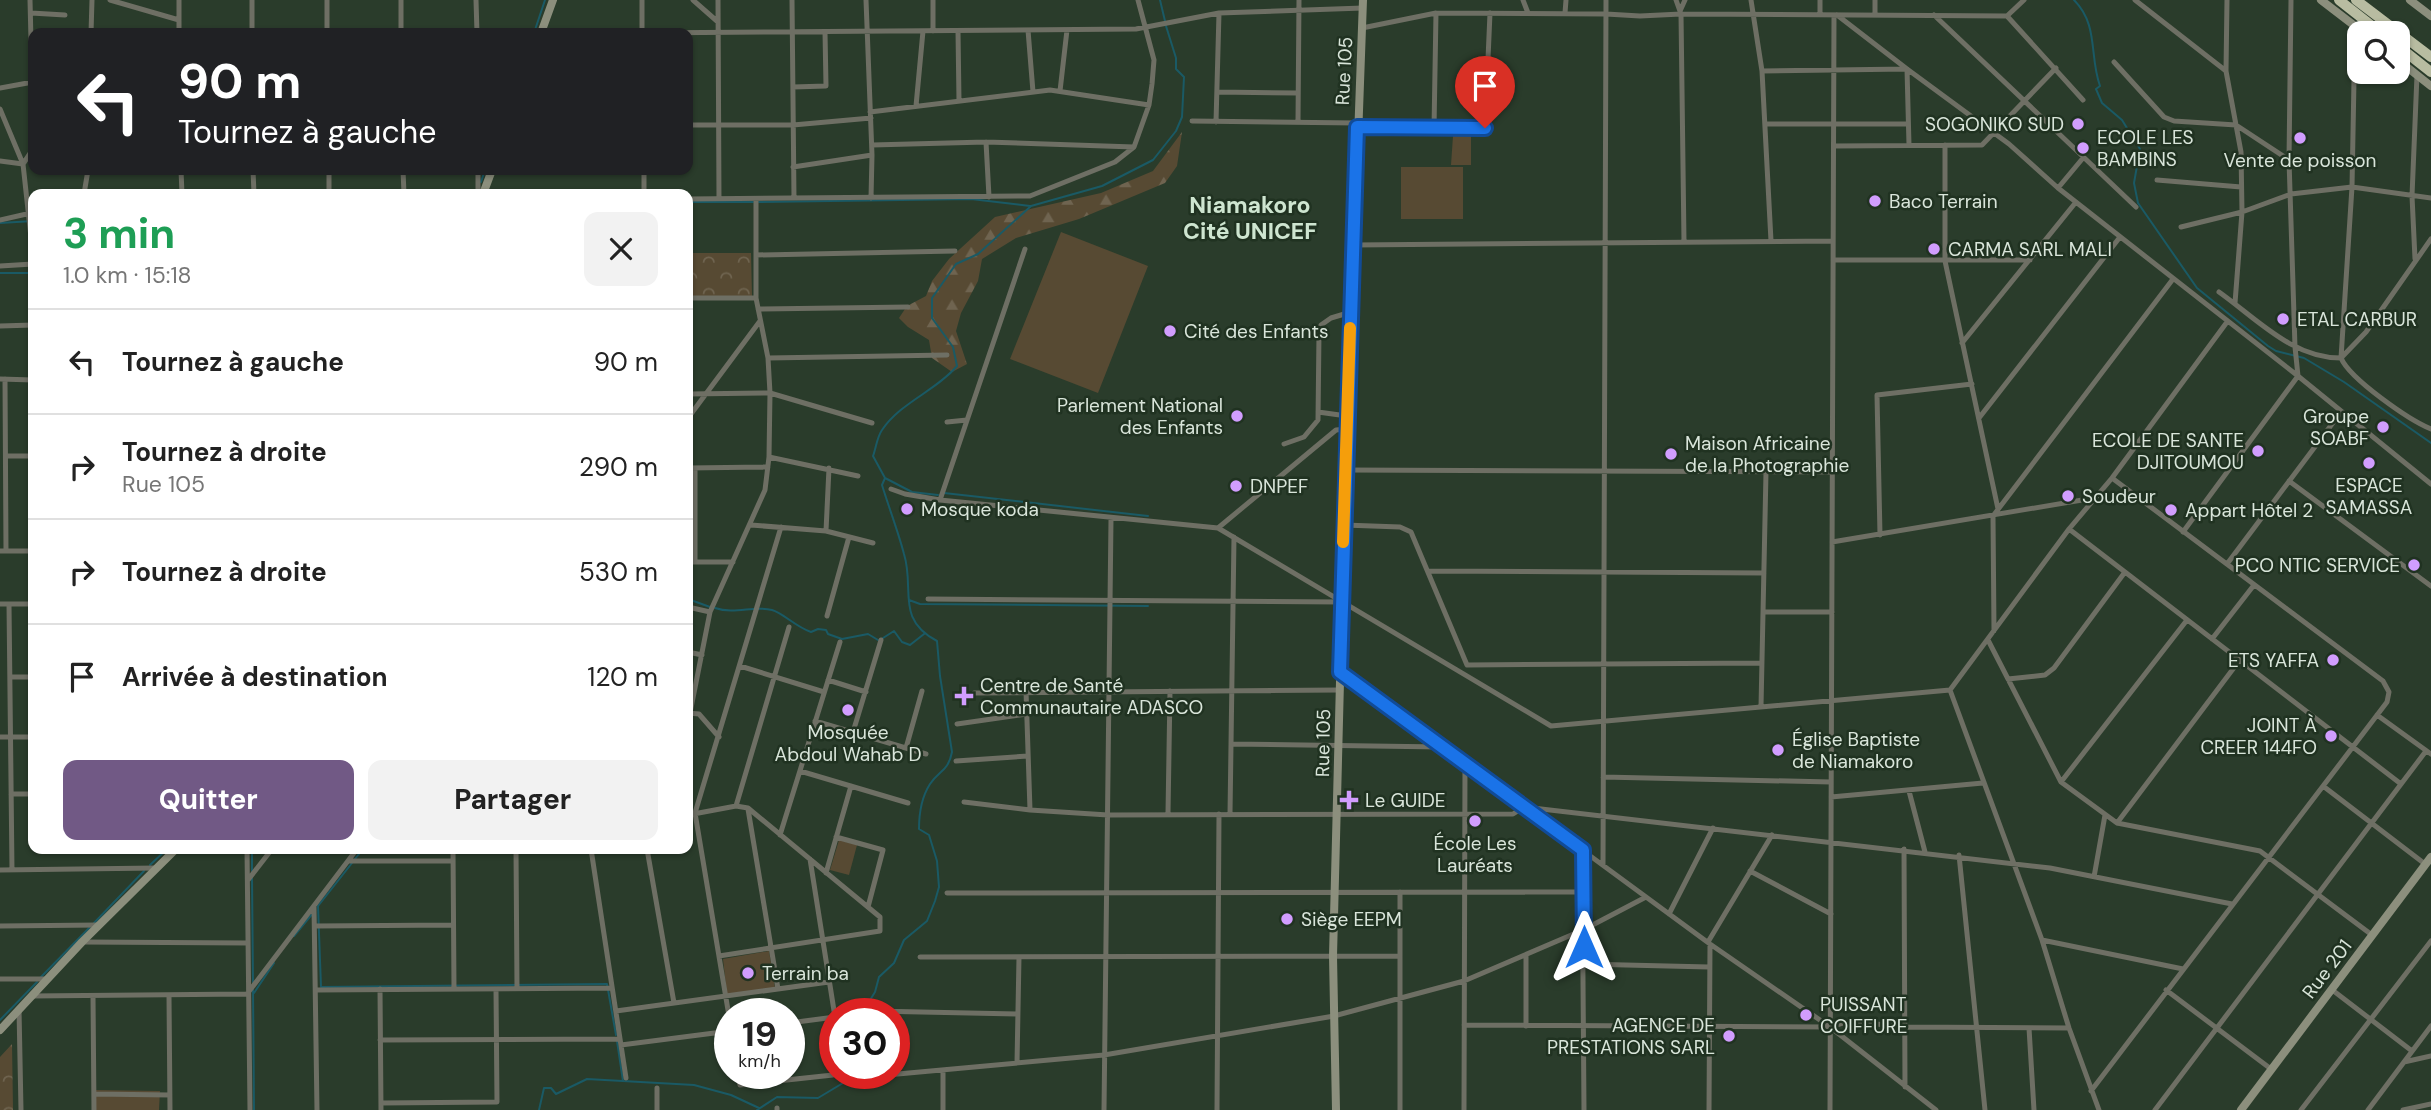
<!DOCTYPE html>
<html lang="fr">
<meta charset="utf-8">
<style>
body{margin:0;font-family:"DM Sans",sans-serif;background:#f2f2f2;color:#222;height:100vh;display:flex;flex-direction:column;font-size:26px;white-space:nowrap}
*{box-sizing:border-box;margin:0}
p{font-size:23px;color:#767676}
.icon{flex:none;width:38px;height:38px;fill:none;stroke:currentColor;stroke-width:2;stroke-linecap:round;stroke-linejoin:round}
.map{position:relative;flex:1;overflow:hidden}
.drawer{position:absolute;left:28px;top:189px;width:665px;height:665px;display:flex;flex-direction:column;background:#fff;border-radius:14px;box-shadow:0 2px 5px #0004}
.drawer>*{flex:none}
.top-card{position:absolute;left:28px;top:28px;width:665px;height:147px;border-radius:14px;box-shadow:0 2px 5px #0004;background:#202124;color:#fff;overflow:hidden}
.fabs{position:absolute;left:2347px;top:21px;display:grid;gap:14px}
.fabs a{display:grid;place-items:center;width:63px;height:63px;border-radius:14px;background:#fff;box-shadow:0 2px 5px #0004;font-size:35px}
.speed{position:absolute;left:714px;top:998px;display:flex;gap:14px;font-size:35px;font-weight:700;text-align:center}
.speed>*{display:grid;place-content:center;width:91px;height:91px;border-radius:50%;background:#fff;box-shadow:0 2px 5px #0004;line-height:1}
.speed small{font-size:18px;font-weight:400}
.speed .limit{border:10px solid #d22;background:#fff;color:#111}
.pin{position:absolute;display:grid;place-items:center;width:60px;height:60px;color:#fff;margin:-72px -30px;border-radius:50% 50% 50% 0;rotate:-45deg;box-shadow:0 0 7px #0007}
.pin .icon{rotate:45deg}
.me{position:absolute;width:77px;margin:-38px;rotate:0deg;stroke-linejoin:round;filter:drop-shadow(0 0 5px #0008)}
.turn{display:flex;align-items:center;gap:24px;height:147px;padding:0 35px;font-size:32px}
.turn .icon{width:91px;height:91px;stroke-width:2.5}
.turn b{display:block;font-size:49px;line-height:60px}
.round{display:grid;place-items:center;flex:none;width:74px;height:74px;border-radius:14px;background:#f2f2f2}
.summary{display:flex;align-items:center;justify-content:space-between;height:119px;padding:0 35px}
h1{font-size:42px;font-weight:700;line-height:52px;color:#1e9e55}
.primary-button{display:flex;gap:14px;margin-top:auto;padding:14px 35px}
.primary-button a{flex:1;height:80px;border-radius:14px;background:#715985;color:#fff;font-size:28px;font-weight:700;line-height:80px;text-align:center}
.primary-button a+a{background:#f2f2f2;color:#222}
ul{padding:0;list-style:none}
li{display:flex;align-items:center;gap:21px;height:105px;padding:0 35px;border-top:2px solid #e0e0e0}
li div{flex:1}
li b{display:block;font-size:26px}
li em{font-style:normal}
.map>svg:first-child{display:block}
.forest{fill:url(#forest-firs)}
.park{fill:url(#park-crowns)}
.garden{fill:#574a33}
.lines{fill:none;stroke-linecap:round;stroke-linejoin:round}
.stream{stroke:#1a5a65;stroke-width:2}
.street{stroke:#6e6f64;stroke-width:5}
.secondary{stroke:#8c8f7d;stroke-width:8}
.highway{stroke:#b8bca1;stroke-width:10}
.route-casing{stroke:#114b97;stroke-width:18}
.route{stroke:#1a73e8;stroke-width:12}
.slow{stroke:#f59e0b;stroke-width:12}
.poi-dot{fill:#d19dfe;stroke:#203221;stroke-width:2.5}
.labels{text-anchor:middle;dominant-baseline:central;stroke-width:5;stroke-linejoin:round;paint-order:stroke}
.street-label{font-size:19px;fill:#d9e5da;stroke:#203221}
.poi-label{font-size:19px;fill:#d9e5da;stroke:#203221;text-anchor:start}
.quarter-label{font-size:23px;font-weight:bold;fill:#cee5d0;stroke:#203221}
</style>
<div class="map">
<svg width="2431" height="1110" viewBox="0 0 2431 1110">
<defs>
<pattern id="forest-firs" width="22" height="20" patternUnits="userSpaceOnUse" patternTransform="scale(1.75)"><rect width="22" height="20" fill="#574a33"/><path d="M5 1l3.5 6h-7zM16 11l3.5 6h-7z" fill="#6f6450"/></pattern>
<pattern id="park-crowns" width="20" height="18" patternUnits="userSpaceOnUse" patternTransform="scale(1.75)"><rect width="20" height="18" fill="#574a33"/><path d="M2 6a3 3 0 1 1 6 0M12 15a3 3 0 1 1 6 0" fill="none" stroke="#6f6450"/></pattern>
</defs>
<rect width="100%" height="100%" fill="#2a3c2b"/>
<path class="forest" d="M1182 132 1177 166 1165 183 1079 219 1016 238 982 259 978 281 961 313 956 331 967 364 952 372 932 358 929 340 908 327 899 318 907 306 926 296 932 281 949 259 995 217 1101 193 1153 171Z"/>
<path class="park" d="M688 253H751L752 296H688Z
M12 1044 13 1110H0V1057Z"/>
<path class="garden" d="M1471 135V165H1451L1453 136Z
M1401 167H1463V219H1401Z
M1061 232 1148 266 1098 393 1010 359Z
M839 840 857 845 849 875 830 870Z
M769 951 775 988 727 995 723 959Z
M96 1090 160 1091 159 1110H96Z"/>
<g class="lines">
<path class="stream" d="M1160 0 1165 21
M2074 0C2099 25 2089 56 2100 86L2096 89 2102 103 2122 120 2140 149 2134 183 2138 203 2197 288 2268 346 2276 351 2304 358 2344 382 2431 443
M534 33 545 0
M481 182 485 170
M688 202H753
M759 202 971 199 1030 206
M0 223 33 221
M0 273H33
M885 478 912 492 938 495
M944 493 1148 516
M688 599 710 607
M909 600 920 604 1148 606
M715 608C735 615 754 605 772 610 783 613 796 627 811 632L818 629 826 630 828 634 842 639 868 634 878 640
M883 638 894 631 902 642 910 645 924 634
M252 849V871
M355 859 363 849
M150 865 167 849
M252 877 253 983
M318 906 321 987 607 984 616 1035
M318 906 352 863
M94 923 144 871
M294 936 313 913
M40 978 90 927
M253 989 254 1110
M254 993 274 963
M862 1013 875 992 879 977 894 963 904 940 927 921 935 901 939 887 937 861 929 835 919 829C919 813 921 798 930 784 939 770 948 772 952 752L940 676 937 641C895 619 915 589 904 554 898 531 889 508 882 485L885 478 873 456C876 448 877 437 882 430 901 402 936 391 957 366L953 347 932 318V298L956 264 978 254 1031 206 1102 186 1153 160 1176 131 1182 117 1184 77 1176 69V58L1166 26
M0 1020 37 982
M617 1041 623 1081
M539 1110 544 1088H551L556 1094 587 1079 694 1085 731 1095 759 1108
M757 1110 777 1097 818 1098 843 1083 845 1077"/>
<path class="street" d="M30 0 32 81
M110 0 179 20
M179 0V33
M252 0V33
M327 0V33
M401 0V33
M476 0 477 33
M642 0V33
M693 0 718 22
M718 0 719 199
M792 0 794 198
M866 0 872 155 871 198
M933 0V31
M1523 0 1528 13
M1676 0 1681 14 1684 242
M1751 0 1762 71 1771 241
M1820 0V15
M1875 0V15
M2135 0 2226 71
M2227 0 2226 71 2241 152 2242 212 2235 303
M1680 11 1685 0
M31 13 65 15
M1565 13 1566 0
M1837 15 1907 69 2009 144 2058 188 2298 376 2431 484
M1934 15 2136 207
M2007 16 2083 100
M2355 26 2352 187 2341 358C2350 379 2409 420 2431 429
M1362 28 1436 13 1606 14 1640 16 1681 14 2007 16 2024 0
M1028 30 1033 92
M958 31 959 101
M91 33 92 0
M642 33 1136 29 1219 13 1363 8
M2114 62 2164 117 2174 121 2236 125 2289 160 2295 347 2298 376 2183 532
M1762 71 1907 69 1909 145
M793 87 826 86 825 32
M0 88 33 82
M1060 91 1067 30
M1217 92 1298 93
M916 106 923 31
M0 109 23 164 33 256
M870 112 1050 90 1149 105
M1192 121 1357 123
M1216 122 1219 13
M1298 122 1299 0
M1765 124H1908
M688 125H793L871 118
M1358 127 1485 128 1490 13
M1434 128 1436 13
M986 142 989 197
M872 145 986 142 1134 147
M1945 145V261L1998 509
M1834 146 1982 145 2056 68
M2289 160 2291 0
M0 161 23 164 33 149
M793 167 872 155
M181 170 182 194
M253 170 254 194
M329 170V194
M403 170 404 194
M478 170V194
M644 170V194
M2157 180 2241 187
M2058 188 2083 158
M84 194 88 170
M688 199 1030 196 1115 162 1134 147 1149 105 1152 84 1154 60 1138 0
M0 220 31 213
M2181 227 2242 212 2291 194 2352 187 2431 198
M1353 245 1833 241
M756 255 955 251
M2415 259 2412 196 2417 75
M1833 260H2030
M0 266 33 264
M2219 292C2257 319 2292 358 2341 358L2366 332 2431 239
M688 298H756
M758 309 908 307
M0 326 33 325
M1300 329H1320
M1962 343 2076 202
M768 358 947 355
M0 379 33 380
M5 379 6 551
M688 394 770 393 872 423
M1318 412 1347 416
M688 418 760 321
M1979 418 2120 237
M947 422 967 420
M1284 444 1304 437 1318 420 1319 333 1321 325 1331 318 1351 312
M6 456H33
M769 457 858 476
M688 468 768 467
M695 468V562
M829 468 826 531 873 543
M1346 470 1833 472
M2289 481 2431 586
M891 489 905 494 940 500 1218 528 1551 726 1950 690 2069 529 2112 478 2227 322
M940 500 1025 249
M751 525 826 531
M1344 525 1400 527 1411 532 1467 665
M1218 528 1336 430 1347 429
M2069 529 2401 784
M1880 535 1877 395 1972 384
M1832 542 2094 498
M0 551H33
M688 562H733
M2227 564 2341 412
M1429 571 1764 573
M928 599 1342 602
M0 604H33
M9 604 12 870
M688 607 710 612
M1763 612H1832
M827 616 849 537
M1994 631 1993 516 2173 279
M2212 639 2254 585
M1988 640 2061 782 2117 823 2260 851 2372 935
M688 652 702 655
M1467 665 1762 663
M740 666 824 692
M1340 672 1710 944 1830 1027 1936 1110
M10 677H33
M2008 679 2045 675 2054 668 2125 572
M828 680 866 692
M1950 690 2042 940 2069 1028 2099 1110
M1026 691 1030 810
M974 693 1340 690
M1761 707 1766 472
M688 713 699 714 719 737
M690 713 710 612 765 490 769 457 770 393 768 358 756 298V199
M2377 715 2431 754
M815 721 926 754
M957 724 1027 714
M853 732 881 640
M0 737H33
M1231 744 1441 747
M906 748 922 691
M956 761 1028 756
M800 771 908 803
M1603 777 1831 782
M2061 782 2187 620
M2323 786 2425 864
M1909 791 1925 852
M11 794H33
M1831 797 1983 783
M964 802 1030 810 1108 815 1513 814 1524 807 2050 868 2232 904
M736 806 789 627
M748 809 778 989
M1168 813 1170 691
M1230 814 1234 537
M688 815 736 806 748 808 880 917V931L719 956
M2117 823 2239 661
M780 835 840 642
M836 837 883 850 868 907
M247 849 250 1110
M453 849 454 989
M516 849 517 988
M591 849 626 1078
M647 849 674 1003
M1904 849 1905 1087
M1582 850 1584 1110
M1959 855 1985 1110
M348 861H453
M1603 865 1606 0
M0 870 156 868
M1750 871 1831 914
M826 873 851 786
M2094 877 2105 815
M248 880 272 849
M1400 892V1110
M947 893 1583 892
M314 907 317 1110
M1669 914 1713 828
M0 926 98 925
M315 926 453 925
M2042 940 2183 969
M82 942 248 943
M1708 942 1772 835
M920 957 1400 956
M1584 964 1709 967
M0 979H48
M380 989 381 1110
M2331 989 2412 1051
M316 990 612 988
M2166 990 2271 1069
M31 996 247 994 357 849
M93 996 94 1110
M169 996 170 1110
M19 1009 21 1110
M616 1011 829 982
M873 1011 1017 1014
M730 1022 695 813 781 527
M789 1023 835 1017 810 859
M1464 1025 1830 1027 1849 1021 1904 1027 2069 1028
M1526 1026V956
M2029 1028 2034 1110
M380 1040 620 1039
M621 1045 730 1031
M2404 1062 2431 1056
M1017 1063 1019 957
M738 1073 740 1085 833 1075
M845 1074 865 1077 1104 1055 1334 1016 1464 981 1583 930 1646 897
M657 1088V1110
M2091 1091 2387 702 2389 692 2383 681 2112 478
M94 1094 170 1095
M381 1103 497 1102 496 989
M777 1110V1108
M943 1110V1070
M1104 1110 1111 519
M1217 1110 1219 814
M1464 1110 1465 764
M1709 1110 1710 944
M1830 1110 1834 15
M2155 1110 2426 751
M2301 1110 2431 941
M2368 1110 2431 1026
M2403 1110 2431 1104"/>
<path class="secondary" d="M2321 0 2364 33
M2410 0 2431 16
M541 33 553 0
M2398 60 2431 86
M483 194 492 170
M0 1030 82 942 176 849
M1336 1110 1333 956 1344 525 1363 0
M2241 1110 2431 857"/>
<path class="highway" d="M2339 0 2381 33
M2356 0 2431 57
M2398 46 2431 72"/>
</g>
<g class="lines">
<g class="route-casing">
<path id="route" d="M1485 128 1357 127 1340 672 1583 850 1584 947"/>
</g>
<use href="#route" class="route"/>
<path class="slow" d="M1343 542 1350 328"/>
</g>
<g class="poi-dot">
<circle cx="2078" cy="124" r="7"/>
<circle cx="2300" cy="138" r="7"/>
<circle cx="2083" cy="148" r="7"/>
<circle cx="1875" cy="201" r="7"/>
<circle cx="1934" cy="249" r="7"/>
<circle cx="2283" cy="319" r="7"/>
<circle cx="1170" cy="331" r="7"/>
<circle cx="1237" cy="416" r="7"/>
<circle cx="2383" cy="427" r="7"/>
<circle cx="2258" cy="451" r="7"/>
<circle cx="1671" cy="454" r="7"/>
<circle cx="2369" cy="463" r="7"/>
<circle cx="1236" cy="486" r="7"/>
<circle cx="2068" cy="496" r="7"/>
<circle cx="907" cy="509" r="7"/>
<circle cx="2171" cy="510" r="7"/>
<circle cx="2414" cy="565" r="7"/>
<circle cx="2333" cy="660" r="7"/>
<path d="M960.5 685.5h7v7h7v7h-7v7h-7v-7h-7v-7h7z"/>
<circle cx="848" cy="710" r="7"/>
<circle cx="2331" cy="736" r="7"/>
<circle cx="1778" cy="750" r="7"/>
<path d="M1345.5 789.5h7v7h7v7h-7v7h-7v-7h-7v-7h7z"/>
<circle cx="1475" cy="821" r="7"/>
<circle cx="1287" cy="919" r="7"/>
<circle cx="748" cy="973" r="7"/>
<circle cx="1806" cy="1015" r="7"/>
<circle cx="1729" cy="1036" r="7"/>
</g>
<g class="labels">
<g class="street-label">
<text transform="translate(1344 71) rotate(-87)">Rue 105</text>
<text transform="translate(1323 743) rotate(-89)">Rue 105</text>
<text transform="translate(2327 969) rotate(-53)">Rue 201</text>
</g>
<g class="poi-label">
<text x="2064" y="124" text-anchor="end">SOGONIKO SUD</text>
<text x="2097" y="137">ECOLE LES<tspan x="2097" dy="22">BAMBINS</tspan></text>
<text x="2300" y="160" text-anchor="middle">Vente de poisson</text>
<text x="1889" y="201">Baco Terrain</text>
<text x="1948" y="249">CARMA SARL MALI</text>
<text x="2297" y="319">ETAL CARBUR</text>
<text x="1184" y="331">Cité des Enfants</text>
<text x="1223" y="405" text-anchor="end">Parlement National<tspan x="1223" dy="22">des Enfants</tspan></text>
<text x="2369" y="416" text-anchor="end">Groupe<tspan x="2369" dy="22">SOABF</tspan></text>
<text x="2244" y="440" text-anchor="end">ECOLE DE SANTE<tspan x="2244" dy="22">DJITOUMOU</tspan></text>
<text x="1685" y="443">Maison Africaine<tspan x="1685" dy="22">de la Photographie</tspan></text>
<text x="2369" y="485" text-anchor="middle">ESPACE<tspan x="2369" dy="22">SAMASSA</tspan></text>
<text x="1250" y="486">DNPEF</text>
<text x="2082" y="496">Soudeur</text>
<text x="921" y="509">Mosque koda</text>
<text x="2185" y="510">Appart Hôtel 2</text>
<text x="2400" y="565" text-anchor="end">PCO NTIC SERVICE</text>
<text x="2319" y="660" text-anchor="end">ETS YAFFA</text>
<text x="980" y="685">Centre de Santé<tspan x="980" dy="22">Communautaire ADASCO</tspan></text>
<text x="2317" y="725" text-anchor="end">JOINT À<tspan x="2317" dy="22">CREER 144FO</tspan></text>
<text x="848" y="732" text-anchor="middle">Mosquée<tspan x="848" dy="22">Abdoul Wahab D</tspan></text>
<text x="1792" y="739">Église Baptiste<tspan x="1792" dy="22">de Niamakoro</tspan></text>
<text x="1365" y="800">Le GUIDE</text>
<text x="1475" y="843" text-anchor="middle">École Les<tspan x="1475" dy="22">Lauréats</tspan></text>
<text x="1301" y="919">Siège EEPM</text>
<text x="762" y="973">Terrain ba</text>
<text x="1820" y="1004">PUISSANT<tspan x="1820" dy="22">COIFFURE</tspan></text>
<text x="1715" y="1025" text-anchor="end">AGENCE DE<tspan x="1715" dy="22">PRESTATIONS SARL</tspan></text>
</g>
<g class="quarter-label">
<text x="1250" y="205">Niamakoro<tspan x="1250" dy="26">Cité UNICEF</tspan></text>
</g>
</g>
</svg>
<div class="fabs">
<a><svg class="icon" aria-label="search" viewBox="0 0 24 24"><circle cx="10" cy="10" r="6"/><path d="M15 15l6 6"/></svg></a>
</div>
<div class="speed"><div>19<small>km/h</small></div><div class="limit">30</div></div>
<div class="pin" style="left:1485px;top:128px;background:#d93025"><svg class="icon" aria-label="arrive" viewBox="0 0 24 24"><path d="M6 21V4h12l-3 4 3 4H6"/></svg></div>
<svg class="me" style="left:1584px;top:947px" viewBox="-20 -20 40 40"><path d="M0-17L14 15 0 8-14 15z" fill="#1a73e8" stroke="#fff" stroke-width="4"/></svg>
<div class="top-card">
<div class="turn"><svg class="icon" aria-label="left" viewBox="0 0 24 24"><path d="M17 20v-9H6M10 6l-5 5 5 5"/></svg><div><b>90 m</b>Tournez à gauche</div></div>
</div>
<section class="drawer">
<div class="summary"><div><h1>3 min</h1><p>1.0 km · 15:18</p></div><a class="round"><svg class="icon" aria-label="close" viewBox="0 0 24 24"><path d="M6 6l12 12M18 6L6 18"/></svg></a></div>
<ul>
<li><svg class="icon" aria-label="left" viewBox="0 0 24 24"><path d="M17 20v-9H6M10 6l-5 5 5 5"/></svg><div><b>Tournez à gauche</b></div><em>90 m</em></li>
<li><svg class="icon" aria-label="right" viewBox="0 0 24 24"><path d="M7 20v-9h11M14 6l5 5-5 5"/></svg><div><b>Tournez à droite</b><p>Rue 105</p></div><em>290 m</em></li>
<li><svg class="icon" aria-label="right" viewBox="0 0 24 24"><path d="M7 20v-9h11M14 6l5 5-5 5"/></svg><div><b>Tournez à droite</b></div><em>530 m</em></li>
<li><svg class="icon" aria-label="arrive" viewBox="0 0 24 24"><path d="M6 21V4h12l-3 4 3 4H6"/></svg><div><b>Arrivée à destination</b></div><em>120 m</em></li>
</ul>
<div class="primary-button"><a>Quitter</a><a>Partager</a></div>
</section>
</div>
